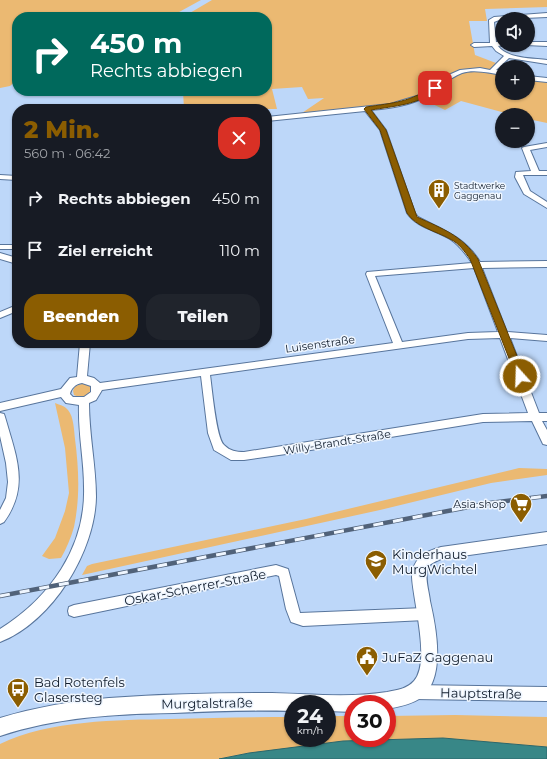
<!DOCTYPE html>
<html lang="de">
<meta charset="utf-8">
<style>
body{margin:0;font-family:Montserrat,sans-serif;background:#20242c;color:#f1f3f6;height:100vh;display:flex;flex-direction:column;font-size:15px;white-space:nowrap}
*{box-sizing:border-box;margin:0}
p{font-size:13px;color:#9ea1a6}
.icon{flex:none;width:22px;height:22px;fill:none;stroke:currentColor;stroke-width:2;stroke-linecap:round;stroke-linejoin:round}
.map{position:relative;flex:1;overflow:hidden}
.drawer{position:absolute;left:12px;top:104px;width:260px;height:244px;display:flex;flex-direction:column;background:#171b24;border-radius:16px;box-shadow:0 1px 3px #0004}
.drawer>*{flex:none}
.banner{position:absolute;left:12px;top:12px;width:260px;height:84px;border-radius:16px;box-shadow:0 1px 3px #0004;background:#00695c;color:#fff;overflow:hidden}
.fabs{position:absolute;left:495px;top:12px;display:grid;gap:8px}
.fabs a{display:grid;place-items:center;width:40px;height:40px;border-radius:50%;background:#171b24;box-shadow:0 1px 3px #0004;font-size:20px}
.speed{position:absolute;left:284px;top:695px;display:flex;gap:8px;font-size:20px;font-weight:700;text-align:center}
.speed>*{display:grid;place-content:center;width:52px;height:52px;border-radius:50%;background:#171b24;box-shadow:0 1px 3px #0004;line-height:1}
.speed small{font-size:10px;font-weight:400}
.speed .limit{border:6px solid #d22;background:#fff;color:#111}
.pin{position:absolute;display:grid;place-items:center;width:34px;height:34px;color:#fff;margin:-17px;border-radius:8px;box-shadow:0 2px 6px #0006}
.me{position:absolute;width:44px;margin:-22px;rotate:340deg;stroke-linejoin:round;filter:drop-shadow(0 0 3px #0008)}
.turn{display:flex;align-items:center;gap:14px;height:84px;padding:0 12px;font-size:18px}
.turn .icon{width:52px;height:52px;stroke-width:2.5}
.turn b{display:block;font-size:28px;line-height:34px}
.round{display:grid;place-items:center;flex:none;width:42px;height:42px;border-radius:16px;background:#20242c}
.summary{display:flex;align-items:center;justify-content:space-between;height:68px;padding:0 12px}
h1{font-size:24px;font-weight:800;line-height:30px;color:#8b5d01}
.action{display:flex;gap:8px;margin-top:auto;padding:8px 12px}
.action a{flex:1;height:46px;border-radius:16px;background:#8b5d01;color:#fff;font-size:16px;font-weight:800;line-height:46px;text-align:center}
.action a+a{background:#20242c;color:#f1f3f6}
ul{padding:0;list-style:none}
li{display:flex;align-items:center;gap:12px;height:52px;padding:0 12px}
li div{flex:1}
li b{display:block;font-size:15px}
li em{font-style:normal}
.map>svg:first-child{display:block}
.green{fill:#ebb972}
.water{fill:#388787;stroke:#2c676c}
.lines{fill:none;stroke-linecap:round;stroke-linejoin:round}
.minor-casing{stroke:#58759c;stroke-width:2}
.tertiary-casing{stroke:#58759c;stroke-width:2}
.minor{fill:#fff;fill-rule:evenodd}
.tertiary{fill:#fff;fill-rule:evenodd}
.rail-casing{stroke:#516279;stroke-width:4.5}
.rail{stroke:#eff6ff;stroke-width:3;stroke-dasharray:10;stroke-linecap:butt}
.route{fill:#8b5d01;stroke:#5a3c01}
.labels{text-anchor:middle;dominant-baseline:central;stroke-width:3;stroke-linejoin:round;paint-order:stroke}
.far-poi-label{font-size:9px;fill:#111d2d;stroke:#eff6ff;text-anchor:start}
.street-label{font-size:11px;fill:#111d2d;stroke:#eff6ff}
.poi-label{font-size:11px;fill:#111d2d;stroke:#eff6ff;text-anchor:end}
.near-poi-label{font-size:13px;fill:#111d2d;stroke:#eff6ff;text-anchor:start}
.near-street-label{font-size:13px;fill:#111d2d;stroke:#eff6ff}
</style>
<div class="map">
<svg width="547" height="759" viewBox="0 0 547 759">
<rect width="100%" height="100%" fill="#bdd7f9"/>
<path class="green" d="M0 0H201L170 17H17V80L10 86 0 88Z
M212 0H547V7L485 9 487 21H469L475 55 496 63 490 70 502 72V93H528V77L547 80V123L528 119V115H513L461 101 445 110 416 96 390 104 302 113 324 98 308 99 302 87 272 89 277 109H184L183 91H267V17H183Z
M85 383 91 384 93 391C87 396 82 399 74 395L73 391 75 386Z
M55 403C60 405 65 406 68 410 74 417 74 431 75 439 79 470 80 498 74 527 71 538 66 549 61 558L49 559 42 556 55 538 65 511 69 493 65 448Z
M519 468 547 469V475L491 483 380 510 82 575 87 566 92 564 306 519Z
M455 715 547 717V747L249 753 219 759H0V744C50 720 117 720 171 719 212 718 252 717 293 717V738H327V716H353V738H387V716Z"/>
<path class="water" d="M443 738 547 747V759H219L249 753 343 741Z"/>
<g class="lines">
<g class="minor-casing">
<path id="minor" d="M547 13V17L502 19 494 22 496 42H502V45H504L498 46C508 59 532 58 547 60V64L509 58 496 70 502 71V75C490 73 474 69 462 73 448 78 438 90 425 97 409 106 389 108 371 110L386 130 415 213 418 217C443 230 465 237 480 262L547 261V267L482 268 507 332 547 335V341L510 338 539 413H547V421H542L547 430V445L543 444 532 421 483 422 286 454 244 460H231L214 450 213 447 208 433 201 376 102 390 96 400 89 403C89 435 96 466 96 497 95 552 52 622 0 642V629C50 598 86 547 84 487 84 460 78 433 79 405L66 403 61 397 0 411V403L61 389 70 378 77 377 80 343H90L87 376 94 378 100 383 393 343 366 274 367 272 472 263C466 254 459 245 450 239 436 230 417 228 407 213L380 130 365 111 267 121V117L390 104 420 95 451 74 460 70 480 68 490 70 504 56 496 51 492 46 474 47 471 45 474 43H490L489 20 494 17ZM474 268 498 332 468 333 402 342 375 276ZM500 338 528 413 483 414 244 452C236 452 230 451 224 445 216 438 212 388 210 375L468 339ZM82 383 91 386V392L84 397H73L70 394C71 388 76 384 82 383Z
M528 42H547V46L526 45H528Z
M528 76 547 78V82L528 80Z
M547 143V147L530 150 539 171H547V175H523L530 191 547 202V208L524 194 515 177 516 172 531 171 522 148 524 147Z
M0 175 17 176V180L0 179Z
M0 245H17V249H0Z
M0 253 17 258V264L0 259Z
M17 305V311L0 318V312Z
M0 413 4 414 5 417C16 456 30 486 4 522L0 524V510L6 498 8 482 6 463 0 436Z
M276 565 288 569 300 613 425 608 430 610 431 614 430 618 425 620 303 626 291 622 286 609 279 576 276 575 74 617 69 615 68 611 69 607 74 605Z
M414 685 547 687V701L414 699 409 697 407 692 409 687Z"/>
</g>
<g class="tertiary-casing">
<path id="tertiary" d="M547 532V544L441 559C437 561 431 563 428 567 424 577 429 591 430 601 436 627 447 681 419 699 410 705 397 707 387 709V704H353V712L327 711V704H293V711C253 710 214 711 174 713 115 714 57 717 0 736V718C36 707 72 701 109 698 163 694 218 693 272 693 310 694 350 698 387 692 397 690 407 689 414 681 431 662 413 601 412 577 413 558 424 552 441 547Z"/>
</g>
<use href="#minor" class="minor"/>
<use href="#tertiary" class="tertiary"/>
<g class="rail-casing">
<path id="rail" d="M0 596 490 503 547 496"/>
</g>
<use href="#rail" class="rail"/>
</g>
<path class="route" d="M433 86 438 88C420 105 394 106 371 110L386 130 417 217C443 229 461 235 478 259L525 376 523 378 520 379 516 376 470 259C465 252 459 243 450 239 436 231 416 227 407 213L380 130 364 109 366 107C393 103 411 102 433 86Z"/>
<defs>
<g id="building-pin" transform="scale(1.15)"><path d="M0 17L-7.5 6A9.5 9.5 0 1 1 7.5 6Z" fill="#8b5d01" stroke="#eff6ff"/><path d="M-4-6H4V6H1V3H-1V6H-4ZM-2.5-4.3h1.7v1.8h-1.7ZM.8-4.3h1.7v1.8H.8ZM-2.5-1h1.7V.8h-1.7ZM.8-1h1.7V.8H.8Z" fill="#fff"/></g>
<g id="supermarket-pin" transform="scale(1.15)"><path d="M0 17L-7.5 6A9.5 9.5 0 1 1 7.5 6Z" fill="#8b5d01" stroke="#eff6ff"/><path d="M-6-5.5h2.5l.6 2H6L4.5 2H-2.5L-4.4-4H-6ZM-1.5 3.2a1.3 1.3 0 1 0 .1 0ZM3 3.2a1.3 1.3 0 1 0 .1 0Z" fill="#fff"/></g>
<g id="school-pin" transform="scale(1.15)"><path d="M0 17L-7.5 6A9.5 9.5 0 1 1 7.5 6Z" fill="#8b5d01" stroke="#eff6ff"/><path d="M0-5L7-2L0 1L-7-2ZM-4 1L0 2.5L4 1V4Q0 6-4 4Z" fill="#fff"/></g>
<g id="civic-pin" transform="scale(1.15)"><path d="M0 17L-7.5 6A9.5 9.5 0 1 1 7.5 6Z" fill="#8b5d01" stroke="#eff6ff"/><path d="M-.6-6.5H3V-4.5H.6V-3L4-1V1h2V6H-6V1h2V-1L-.6-3ZM-1.2 2.5V6h2.4V2.5Z" fill="#fff"/></g>
<g id="bus-pin" transform="scale(1.15)"><path d="M0 17L-7.5 6A9.5 9.5 0 1 1 7.5 6Z" fill="#8b5d01" stroke="#eff6ff"/><path d="M-5-6H5V4H4V6H2V4H-2V6H-4V4H-5ZM-3.5-4V0h7V-4ZM-3.5 1.2v1.5H-2V1.2ZM2 1.2v1.5H3.5V1.2Z" fill="#fff"/></g>
</defs>
<g fill-rule="evenodd">
<use href="#building-pin" x="439" y="190"/>
<use href="#supermarket-pin" x="521" y="504"/>
<use href="#school-pin" x="376" y="561"/>
<use href="#civic-pin" x="367" y="657"/>
<use href="#bus-pin" x="18" y="689"/>
</g>
<g class="labels">
<g class="far-poi-label">
<text x="454" y="185">Stadtwerke<tspan x="454" dy="10">Gaggenau</tspan></text>
</g>
<g class="street-label">
<text transform="translate(320 344) rotate(-8)">Luisenstraße</text>
<text transform="translate(337 442) rotate(-9)">Willy-Brandt-Straße</text>
</g>
<g class="poi-label">
<text x="506" y="504">Asia shop</text>
</g>
<g class="near-poi-label">
<text x="392" y="554">Kinderhaus<tspan x="392" dy="15">MurgWichtel</tspan></text>
<text x="382" y="657">JuFaZ Gaggenau</text>
<text x="34" y="682">Bad Rotenfels<tspan x="34" dy="15">Glasersteg</tspan></text>
</g>
<g class="near-street-label">
<text transform="translate(195 587) rotate(-11)">Oskar-Scherrer-Straße</text>
<text transform="translate(481 693) rotate(1)">Hauptstraße</text>
<text transform="translate(207 703) rotate(-1)">Murgtalstraße</text>
</g>
</g>
</svg>
<div class="fabs">
<a><svg class="icon" aria-label="sound" viewBox="0 0 24 24"><path d="M4 9h4l5-4v14l-5-4H4zM17 9q2 3 0 6"/></svg></a>
<a>+</a>
<a>−</a>
</div>
<div class="speed"><div>24<small>km/h</small></div><div class="limit">30</div></div>
<div class="pin" style="left:435px;top:88px;background:#d93025"><svg class="icon" aria-label="arrive" viewBox="0 0 24 24"><path d="M6 21V4h12l-3 4 3 4H6"/></svg></div>
<svg class="me" style="left:520px;top:376px" viewBox="-20 -20 40 40"><circle r="17" fill="#8b5d01" stroke="#fff" stroke-width="3"/><path d="M0-11L8 9 0 5-8 9z" fill="#fff"/></svg>
<div class="banner">
<div class="turn"><svg class="icon" aria-label="right" viewBox="0 0 24 24"><path d="M7 20v-9h11M14 6l5 5-5 5"/></svg><div><b>450 m</b>Rechts abbiegen</div></div>
</div>
<section class="drawer">
<div class="summary"><div><h1>2 Min.</h1><p>560 m · 06:42</p></div><a class="round" style="background:#d93025;color:#fff"><svg class="icon" aria-label="close" viewBox="0 0 24 24"><path d="M6 6l12 12M18 6L6 18"/></svg></a></div>
<ul>
<li><svg class="icon" aria-label="right" viewBox="0 0 24 24"><path d="M7 20v-9h11M14 6l5 5-5 5"/></svg><div><b>Rechts abbiegen</b></div><em>450 m</em></li>
<li><svg class="icon" aria-label="arrive" viewBox="0 0 24 24"><path d="M6 21V4h12l-3 4 3 4H6"/></svg><div><b>Ziel erreicht</b></div><em>110 m</em></li>
</ul>
<div class="action"><a>Beenden</a><a>Teilen</a></div>
</section>
</div>
